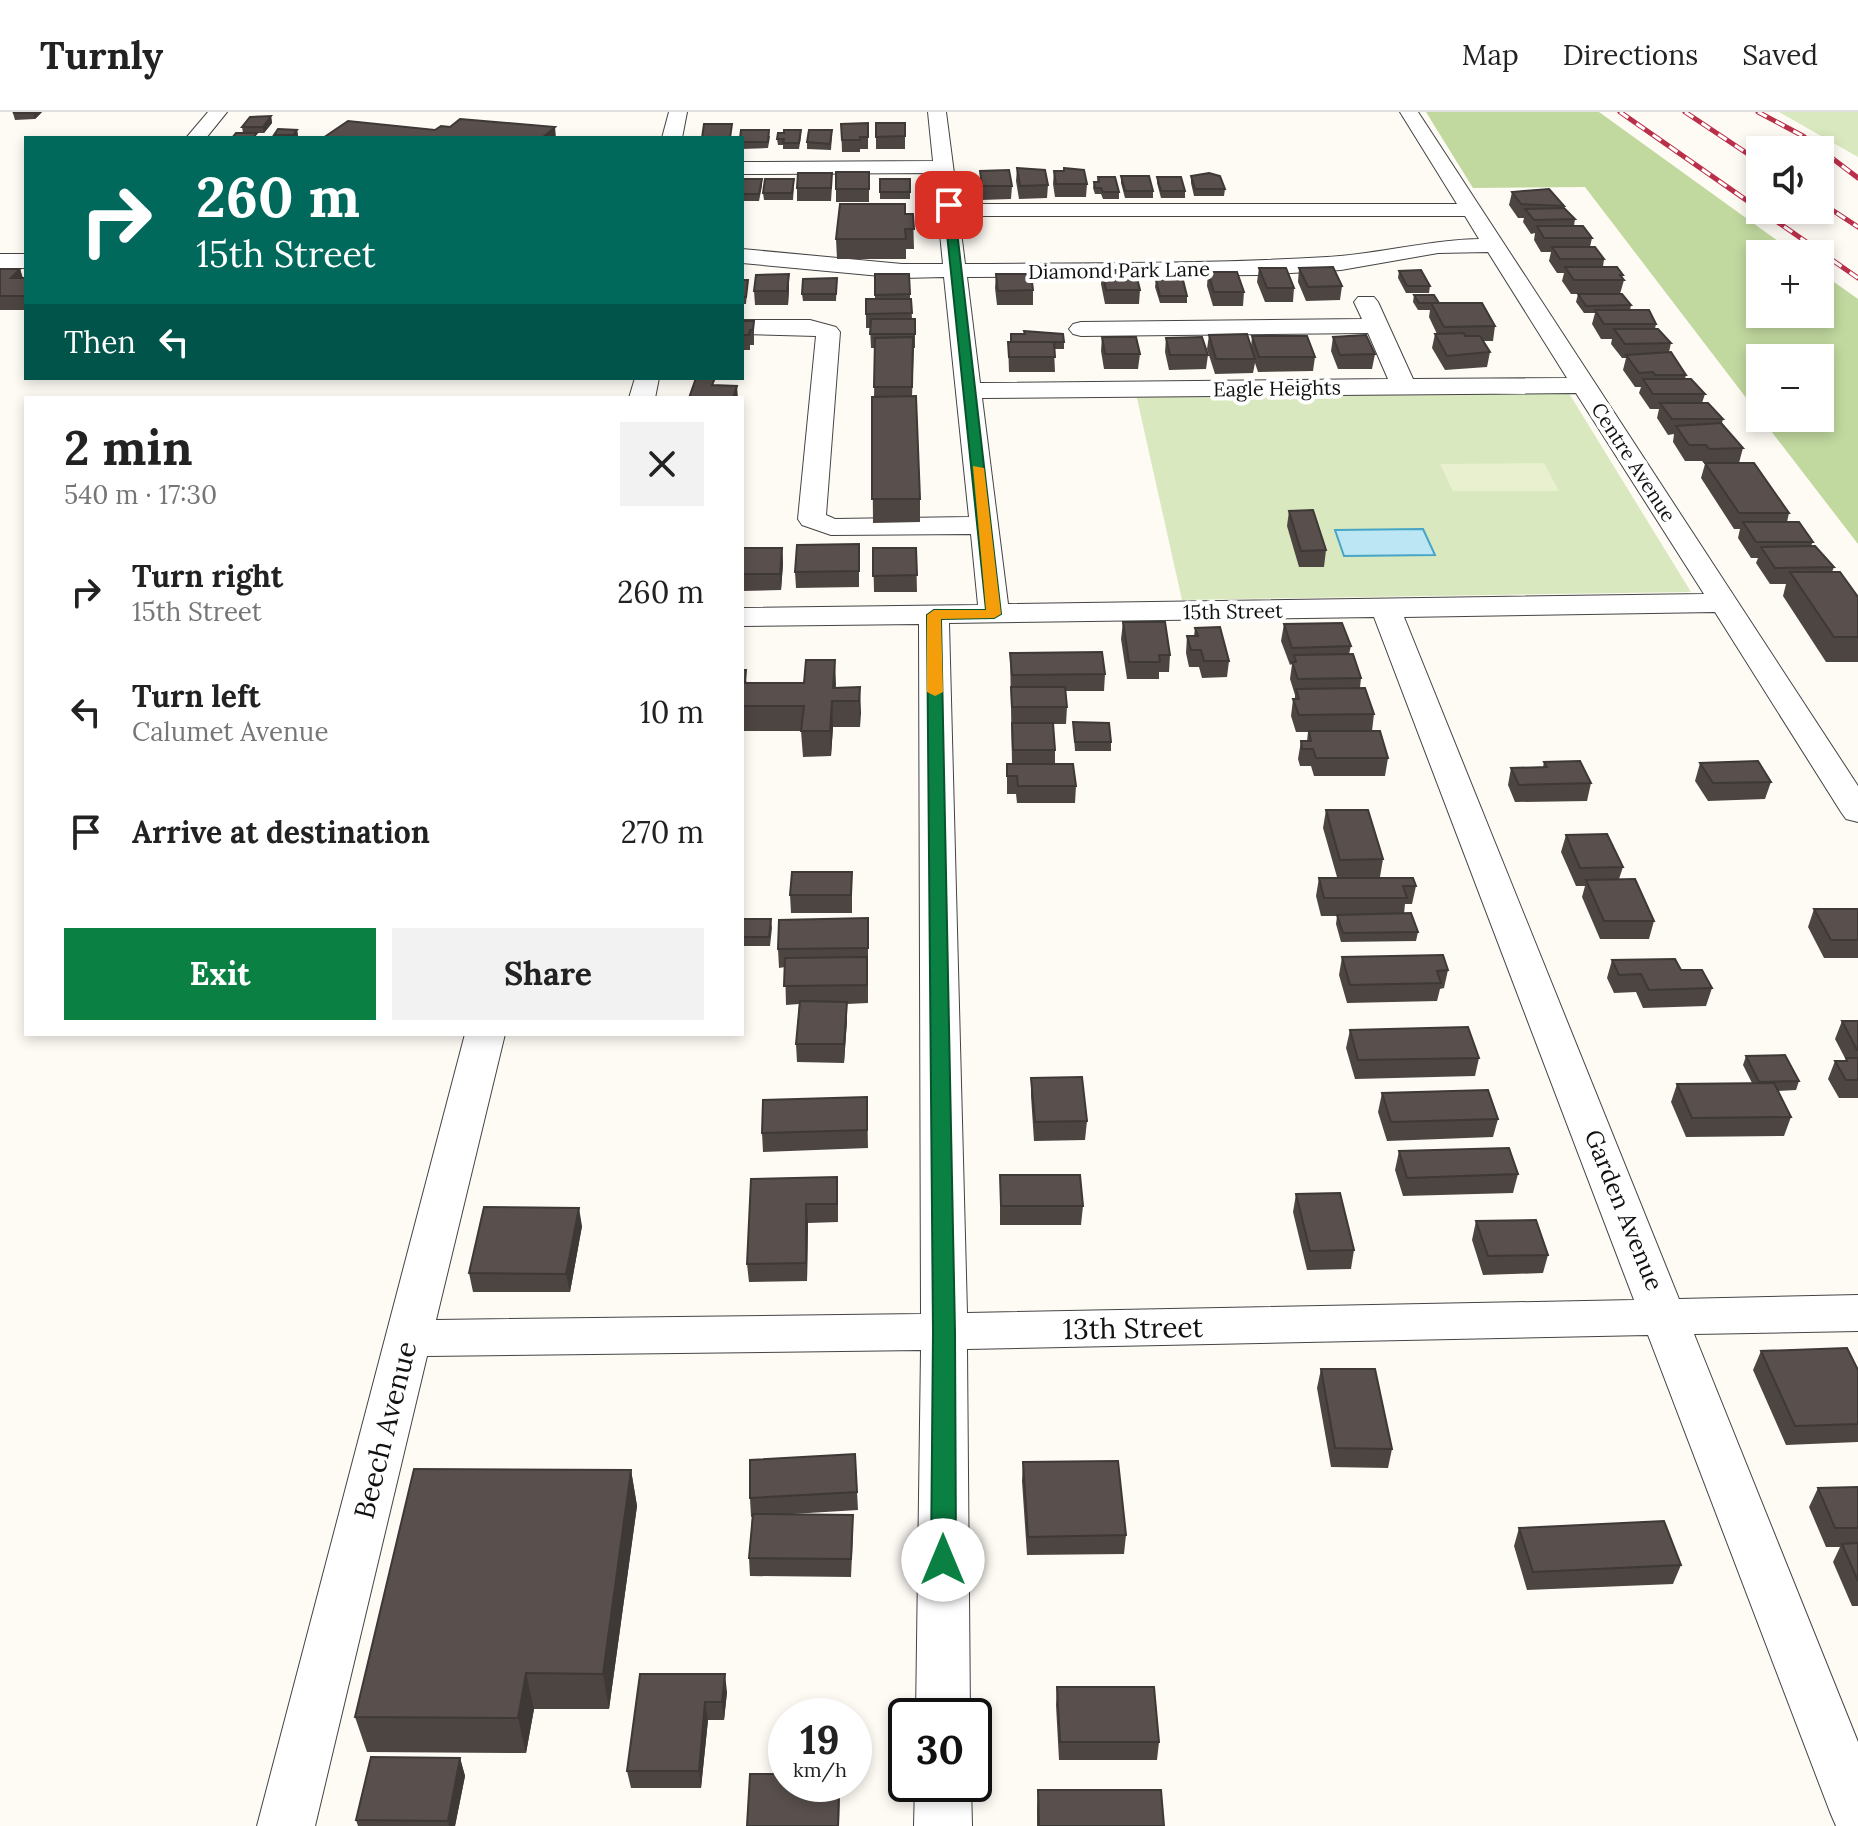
<!DOCTYPE html>
<meta charset="utf-8">
<style>
body{margin:0;font-family:Lora,serif;background:#f2f2f2;color:#222;height:100vh;display:flex;flex-direction:column;font-size:30px;white-space:nowrap}
*{box-sizing:border-box;margin:0}
p{font-size:26px;color:#767676}
.icon{flex:none;width:44px;height:44px;fill:none;stroke:currentColor;stroke-width:2;stroke-linecap:round;stroke-linejoin:round}
.map{position:relative;flex:1;overflow:hidden}
.sheet{position:absolute;left:24px;top:284px;width:720px;height:640px;display:flex;flex-direction:column;background:#fff;border-radius:0px;box-shadow:0 4px 12px #0003}
.sheet>*{flex:none}
.hud{position:absolute;left:24px;top:24px;width:720px;height:244px;border-radius:0px;box-shadow:0 4px 12px #0003;background:#00695c;color:#fff;overflow:hidden}
.fabs{position:absolute;left:1746px;top:24px;display:grid;gap:16px}
.fabs a{display:grid;place-items:center;width:88px;height:88px;border-radius:0px;background:#fff;box-shadow:0 4px 12px #0003;font-size:40px}
.speed{position:absolute;left:768px;top:1586px;display:flex;gap:16px;font-size:40px;font-weight:700;text-align:center}
.speed>*{display:grid;place-content:center;width:104px;height:104px;border-radius:50%;background:#fff;box-shadow:0 4px 12px #0003;line-height:1}
.speed small{font-size:20px;font-weight:400}
.speed .limit{border:4px solid #111;border-radius:12px;background:#fff;color:#111}
.pin{position:absolute;display:grid;place-items:center;width:68px;height:68px;color:#fff;margin:-34px;border-radius:16px;box-shadow:0 4px 12px #0006}
.me{position:absolute;width:88px;margin:-44px;rotate:0deg;stroke-linejoin:round;filter:drop-shadow(0 0 6px #0008)}
.turn{display:flex;align-items:center;gap:28px;height:168px;padding:0 40px;font-size:36px}
.turn .icon{width:104px;height:104px;stroke-width:2.5}
.turn b{display:block;font-size:56px;line-height:68px}
.then{display:flex;align-items:center;height:76px;padding:0 40px;background:#0003;gap:16px;font-size:30px}
.round{display:grid;place-items:center;flex:none;width:84px;height:84px;border-radius:0px;background:#f2f2f2}
.summary{display:flex;align-items:center;justify-content:space-between;height:136px;padding:0 40px}
h1{font-size:48px;font-weight:700;line-height:60px}
.cta{display:flex;gap:16px;margin-top:auto;padding:16px 40px}
.cta a{flex:1;height:92px;border-radius:0px;background:#0b8043;color:#fff;font-size:32px;font-weight:700;line-height:92px;text-align:center}
.cta a+a{background:#f2f2f2;color:#222}
ul{padding:0;list-style:none}
li{display:flex;align-items:center;gap:24px;height:120px;padding:0 40px}
li div{flex:1}
li b{display:block;font-size:30px}
li em{font-style:normal}
header{display:flex;align-items:center;gap:48px;box-sizing:border-box;height:112px;padding:0 40px;background:#fff;border-bottom:2px solid #e0e0e0}
header strong{font-size:38px}
nav{display:flex;gap:44px;margin-inline-start:auto;font-size:28px}
.map>svg:first-child{display:block}
.green{fill:#dae8bf}
.forest{fill:#c1d89f}
.pitch{fill:#e9f0d0}
.water{fill:#bce6f3;stroke:#47a5c6;stroke-width:2}
.lines{fill:none;stroke-linecap:round;stroke-linejoin:round}
.street-casing{stroke:#444;stroke-width:2}
.street{fill:#fff;fill-rule:evenodd}
.rail-casing{stroke:#ba2f49;stroke-width:5}
.rail{stroke:#fff;stroke-width:3;stroke-dasharray:10;stroke-linecap:butt}
.wall{fill:#4d4542}
.shaded-wall{fill:#3e3836}
.building{fill:#59504d;stroke:#3e3836;stroke-width:2}
.route{fill:#0b8043;stroke:#07532c;stroke-width:2}
.slow{fill:#f59e0b}
.labels{text-anchor:middle;dominant-baseline:central;stroke-width:8;stroke-linejoin:round;paint-order:stroke}
.far-street-label{font-size:20px;fill:#111;stroke:#fff}
.street-label{font-size:24px;fill:#111;stroke:#fff}
.near-street-label{font-size:28px;fill:#111;stroke:#fff}
</style>
<header>
<strong>Turnly</strong>
<nav><a>Map</a><a>Directions</a><a>Saved</a></nav>
</header>
<div class="map">
<svg width="1858" height="1714" viewBox="0 0 1858 1714">
<rect width="100%" height="100%" fill="#fefbf5"/>
<path class="green" d="M1779 0H1858V45Z
M1567 278 1691 480 1182 488 1136 282Z"/>
<path class="forest" d="M1426 0H1599L1796 142H1760V202H1820V160L1858 187V432L1761 306H1820V246H1760V304L1585 75 1473 76Z"/>
<path class="pitch" d="M1544 351 1559 379H1453L1440 352Z"/>
<path class="water" d="M1423 417 1435 443 1344 444 1335 418Z"/>
<g class="lines">
<g class="street-casing">
<path id="street" d="M208 0H227L206 26H186Z
M669 0H687L682 26H662Z
M928 0H946L958 92H1457L1400 0H1418L1858 674V710L1846 707 1841 700 1715 500 1404 505 1679 1187 1858 1183V1219L1694 1222 1858 1630V1714H1836L1830 1700 1648 1223 967 1237 970 1604H916L921 1238 427 1244 315 1714H257L465 922H505L436 1208 921 1202 919 512 742 514V496L978 493 971 422 831 423 802 413 798 407 816 224 742 222V208H810L836 215 840 220 826 403 835 407 969 405 944 165 902 166 742 151V137L902 152H943L934 61 742 62V50L933 49ZM959 104H1465L1479 127C1427 128 1379 142 1327 145 1207 152 1086 151 965 152ZM1488 140 1567 266 1413 267 1378 190 1374 185H1358L1354 190 1362 207 1081 210 1073 212 1069 217 1073 222 1081 224 1368 221 1388 267 980 271 967 165 1258 163 1341 158 1438 141ZM1576 281 1704 482 1008 492 982 286ZM1374 505 1634 1188 967 1201 949 511Z
M0 142H26V156H0Z
M635 266H659L655 286H629Z
M915 1672H971L972 1714H914Z"/>
</g>
<use href="#street" class="street"/>
<g class="rail-casing">
<path id="rail" d="M1620 0 1858 166
M1685 0 1760 50
M1758 0 1803 24 1858 66
M1820 90 1858 115"/>
</g>
<use href="#rail" class="rail"/>
</g>
<path class="wall" d="M15 0H42L35 7 15 8 13 1Z
M271 4 272 11 264 21H243L242 15Z
M868 11V37H860V40H842L841 12Z
M876 11H905V37H876Z
M297 18 298 24 296 26H275L274 23Z
M770 24 768 36 742 37V26Z
M801 24 799 37H783V33H778L777 27Z
M832 24 831 38 807 37V30Z
M1017 56 1048 73 1047 86 1019 87 1016 69Z
M980 59 1012 74 1011 87 981 88Z
M1054 59H1064L1087 72 1086 85H1055L1053 72Z
M869 60V90H836V77Z
M1121 64 1153 79V86H1125L1121 71Z
M1191 64 1225 77 1224 84H1194L1191 71Z
M1098 65 1119 80V87H1103L1101 82H1095L1093 76 1094 70H1097Z
M1157 65 1185 79V86H1161L1157 71Z
M742 67H762V74L759 89H742Z
M880 67H910V87H880Z
M794 74 793 88H764L763 81Z
M832 74 831 89H797V76Z
M1512 80 1564 94 1563 96 1575 107 1574 114 1592 126 1590 135 1604 147 1603 155 1623 163 1622 166 1624 168 1620 182H1571L1562 169 1564 161H1557L1549 149 1551 140H1541L1534 128 1535 121 1531 122 1523 110 1524 106H1518L1509 93Z
M905 102H913L914 137H906V147H837L836 127Z
M1259 156 1294 176 1293 190H1265L1257 170Z
M1299 156 1342 174 1340 188 1306 189 1298 170Z
M0 157H20L23 166H26V198H0Z
M1102 158 1140 178 1139 192H1105L1101 172Z
M1399 159 1430 174 1429 181H1406L1398 166Z
M1208 160 1244 180 1243 194H1213L1207 174Z
M875 162 910 182V187H911L912 207H915V236H914L912 284 920 387V410L873 411 872 285H874L875 236H871L870 216H866V187H875Z
M996 162 1033 178V193H997L995 176Z
M837 166 836 189H803L802 182Z
M742 168H748L746 192H742Z
M1156 168 1187 184V191H1160L1155 175Z
M789 176 788 193H755L754 179Z
M1578 182 1631 193 1630 198 1656 212 1655 217 1671 231 1669 240 1686 263 1685 267 1705 282 1702 291 1723 307 1722 311 1743 336 1739 351 1789 401 1787 410 1813 430 1811 434 1834 455 1832 460 1858 485V550H1826L1783 484 1786 472H1770L1756 451 1758 446H1751L1738 426 1740 417H1734L1701 366 1705 352 1702 349H1685L1673 330 1674 322 1668 323 1657 306 1659 297H1650L1639 281 1641 275H1635L1623 258 1626 246H1622L1611 232 1612 227H1601L1592 212 1595 201H1584L1576 190Z
M1414 183 1439 191 1495 214 1493 229H1483L1490 240 1487 255 1445 258 1432 236 1435 222H1437L1429 205 1430 198H1418L1413 190Z
M742 209H754V233H750V238H742Z
M1011 222 1064 230V237H1054L1055 260H1009L1008 230H1011Z
M1209 223 1251 235 1252 224 1315 245 1313 259 1258 260 1255 251 1253 261 1215 262 1207 237Z
M1102 225 1140 242 1138 257H1104L1101 239Z
M1333 225 1375 242 1372 257H1338L1331 239Z
M1166 226 1208 243 1206 257 1169 258 1165 240Z
M1289 399 1326 438 1324 455H1299L1287 414Z
M859 432V475L796 476 795 460Z
M742 436H782L783 452 781 478 742 479Z
M873 436H916L917 480H874Z
M1123 510 1170 543 1169 560H1159V567H1127L1121 527Z
M1284 512 1351 534 1349 542 1361 566 1360 576 1374 602 1372 619 1388 646 1385 664H1314L1311 654H1300L1298 647 1301 629H1307L1308 620H1296L1291 604 1293 587H1295V583L1290 567 1292 552 1290 553 1281 529Z
M1195 516 1229 549 1227 565 1202 566 1199 555H1189L1186 541 1187 524H1194Z
M1010 541 1105 562 1104 579H1066L1067 595 1066 612H1053L1055 638V652L1076 674 1075 691H1017L1016 682H1007V652H1012Z
M742 558 747 571 835 576 860 575V615H833L831 644 803 645 801 619H743L742 626Z
M1073 610 1111 630V639H1075Z
M1544 650 1591 671 1587 689 1515 690 1508 673 1511 656 1543 655Z
M1700 651 1771 670 1765 687 1708 689 1695 669Z
M1326 698 1383 747 1380 765H1337L1323 716Z
M1566 723 1623 755 1619 767 1654 809 1649 827H1600L1582 785 1585 774H1576L1561 740Z
M852 760V801H791L790 783Z
M1319 766 1416 774 1412 792H1405L1404 802 1418 820 1416 829 1341 830 1336 812 1337 804H1321L1316 784Z
M1814 797H1858V846H1824L1808 815Z
M868 806V891L847 892V908L844 951 797 950 796 932 799 892 786 893 785 855 779 856 778 837Z
M742 807H771L772 816 770 834H742Z
M1342 845 1448 858 1444 876 1440 877 1437 889 1347 891 1339 863Z
M1612 848 1681 858 1712 876 1706 894 1643 896 1636 880 1614 881 1607 866Z
M1842 909H1858V986H1839L1828 967 1835 949 1846 948 1835 927Z
M1350 918 1479 946 1475 964 1355 967 1346 936Z
M1746 944 1799 969 1796 978 1778 979 1791 1005 1784 1024 1686 1025 1671 990 1677 972 1752 971 1743 953Z
M1031 966 1087 1009 1085 1028 1034 1029 1031 984Z
M1382 981 1498 1007 1493 1025 1387 1029 1378 1000Z
M867 985 868 1036 763 1040 762 1021Z
M1399 1039 1518 1062 1513 1081 1403 1084 1395 1058Z
M1000 1063 1083 1094 1081 1113H1000Z
M751 1067 838 1084V1110L808 1111 807 1169 749 1170 747 1152Z
M1296 1082 1354 1138 1351 1157 1307 1158 1293 1100Z
M1476 1109 1548 1143 1543 1161 1483 1163 1472 1128Z
M582 1114 570 1180H473L469 1161Z
M1761 1239 1858 1258V1330L1786 1333 1753 1258Z
M1321 1257 1392 1337 1388 1356 1331 1355 1317 1276Z
M855 1342 858 1398 792 1402 853 1422 851 1465 750 1464 749 1446 752 1405H751L750 1386Z
M1023 1350 1126 1423 1124 1442 1027 1443 1022 1369Z
M631 1358 637 1394 609 1597H534L526 1641 367 1640 355 1605Z
M1858 1375V1494H1852L1833 1450 1840 1435H1826L1809 1395 1818 1376Z
M1519 1416 1681 1453 1673 1472 1527 1478 1514 1434Z
M640 1562 727 1580 724 1608H708L701 1676H631L627 1659Z
M1057 1575 1159 1630 1157 1648H1059L1056 1593Z
M460 1646 465 1664 455 1714H358L356 1708Z
M1038 1678 1164 1714H1037V1696Z"/>
<path class="shaded-wall" d="M35 0H42L35 7 33 1Z
M271 4 272 11 264 21 263 15Z
M555 15 556 26H542Z
M297 18 298 24 296 26H293V23Z
M20 157 24 171 11 166Z
M789 162V176L788 193 787 179Z
M737 274 738 286H733Z
M782 436 783 452 781 478 780 462Z
M835 548 836 573 834 589 833 576Z
M860 575 861 601 860 615 859 589Z
M832 589 833 615 831 644 830 619Z
M847 890V908L844 951V932Z
M806 1092 808 1111 807 1169 806 1151Z
M579 1096 582 1114 570 1180 566 1162Z
M631 1358 637 1394 609 1597 603 1562Z
M526 1561 534 1597 526 1641 518 1606Z
M725 1562 727 1580 724 1608 722 1590Z
M705 1590 708 1608 701 1676 699 1659Z
M460 1646 465 1664 455 1714H449L448 1709Z
M839 1672 840 1679 839 1714H838Z"/>
<path class="building" d="M15 0H35L33 1H13Z
M271 4 263 15H242L250 5Z
M460 7 555 15 542 26H323L348 9 435 18 441 14 450 15Z
M868 11V25H860V28H842L841 12Z
M876 11H905V24L876 25Z
M704 12H732L730 26H702Z
M278 17 297 18 293 23H274Z
M741 18H769L768 30H742V26H740Z
M784 18H801L799 31H783L784 27H777L778 21H784Z
M809 18H832L830 32 807 30Z
M236 21H257L253 26H232Z
M1017 56 1045 58 1048 73 1020 74Z
M1064 56 1084 58 1087 72H1056L1054 59H1064Z
M1009 58 1012 74H982L980 59Z
M836 60H869V77H836Z
M798 61H832L831 76H797Z
M1209 61 1220 64 1225 77H1195L1191 64Z
M1121 64H1149L1153 79H1125Z
M1098 65H1115L1119 80H1103L1101 76H1095L1094 70H1099Z
M1157 65H1181L1185 79H1161Z
M742 67H762L759 82H742Z
M765 67H794L792 81H763Z
M880 67H910V80H880Z
M1549 77 1564 94 1521 92 1512 80Z
M840 92H905V102H913L914 117H905L906 127H836Z
M1564 96 1575 107 1534 108 1525 97Z
M1537 114H1583L1592 126H1544Z
M1552 135H1595L1604 147H1560Z
M1333 155 1342 174 1308 175 1299 156Z
M1565 155H1617L1623 163H1620L1624 168H1574Z
M1259 156H1286L1294 176H1267Z
M0 157H20L11 166H26V184H0Z
M1102 158H1135L1140 178H1106Z
M1421 158 1430 174H1407L1399 159Z
M1208 160H1237L1244 180H1214Z
M789 162 787 179H754L756 163Z
M875 162H909L910 182 875 183Z
M996 162H1031L1033 178 998 179Z
M837 166 836 182H802L803 167Z
M742 168H748L746 185H742Z
M1156 168H1183L1187 184H1160Z
M1578 182H1622L1631 193 1586 194Z
M1414 183H1434L1439 191H1419Z
M866 187H911L912 201 866 202Z
M1431 191H1482L1495 214 1444 215Z
M1595 198H1649L1656 212H1604Z
M871 207H915V222H870Z
M742 209H754L753 218H750L749 223H742Z
M1614 217H1658L1671 231 1625 232Z
M1024 219 1063 222 1064 230H1011V222H1025Z
M1464 221 1465 224H1480L1490 240 1447 244 1435 222Z
M1247 222 1255 247H1216L1209 223Z
M1366 223 1375 242 1340 243 1333 225Z
M1252 224H1307L1315 245H1259Z
M913 225 912 275H874L875 226Z
M1102 225H1136L1140 242H1105Z
M1202 225 1208 243H1170L1166 226Z
M1008 230H1054L1055 245H1009Z
M1671 240 1686 263H1655L1653 260 1639 261 1626 243Z
M696 266H715L712 273 737 274 733 286H689Z
M1643 267H1691L1705 282H1653Z
M916 284 920 387H872V285Z
M1660 291H1708L1723 307H1672Z
M1721 311 1743 336 1709 337 1706 333H1689L1676 314Z
M1705 351H1754L1789 401H1739Z
M1313 398 1326 438 1301 439 1289 399Z
M1743 410H1799L1813 430H1756Z
M859 432V459L795 460 797 433Z
M1815 434 1834 455 1775 456 1761 435Z
M742 436H782L780 462H742Z
M873 436H916L917 463 873 464Z
M1790 460H1840L1858 485V525H1834Z
M1123 510H1165L1170 543H1159L1160 550H1129Z
M1342 511 1351 534 1292 536 1284 512Z
M1220 515 1229 549H1204L1201 538H1191L1187 524H1198L1195 516Z
M1102 540 1105 562 1012 563 1010 541Z
M1353 542 1361 566 1298 567 1292 550H1296L1294 543Z
M806 548H835L833 576 860 575 859 589H832L830 619H801L804 594H742V558H746L745 571H804Z
M1011 575H1065L1067 595H1012Z
M1365 576 1374 602 1299 603 1293 587H1299L1296 577Z
M1073 610 1109 611 1111 630H1075Z
M1012 611H1053L1055 638H1013Z
M1309 619H1380L1388 646H1316L1313 637H1302L1301 629H1311Z
M1580 649 1591 671 1519 673 1511 656 1547 655 1544 650Z
M1758 649 1771 670 1713 671 1700 651Z
M1007 652H1073L1076 674H1018L1017 664H1007Z
M1326 698H1368L1383 747 1340 748Z
M1607 722 1623 755 1580 756 1566 723Z
M792 760H852L851 783H790Z
M1319 766H1413L1416 774H1403L1407 786H1324Z
M1635 767 1654 809H1604L1586 768Z
M1814 797H1858V828H1831Z
M1411 801 1418 820 1343 821 1337 803Z
M868 806V836L778 837 779 808Z
M742 807H771L769 825H742Z
M1443 843 1448 858 1437 859 1441 871 1350 873 1342 845Z
M867 845V873L784 874 785 846Z
M1675 847 1681 858H1702L1712 876 1649 878 1641 862 1619 863 1612 848Z
M800 889 847 890 844 932H796Z
M1842 909H1858V938H1857Z
M1468 915 1479 946 1358 948 1350 918Z
M1785 943 1799 969 1759 970 1746 944Z
M1846 946H1858V968H1846L1835 949H1847Z
M1082 965 1087 1009 1035 1010 1031 966Z
M1774 971 1791 1005 1692 1006 1677 972Z
M1488 978 1498 1007 1391 1010 1382 981Z
M867 985V1018L762 1021 763 988Z
M1509 1036 1518 1062 1407 1066 1399 1039Z
M1000 1063H1080L1083 1094H1001Z
M837 1065V1092H806V1151L747 1152 751 1067Z
M1340 1081 1354 1138 1310 1139 1296 1082Z
M484 1095 579 1096 566 1162 469 1161Z
M1536 1108 1548 1143 1488 1144 1476 1109Z
M1847 1236 1858 1258V1312L1795 1314 1761 1239Z
M1321 1257H1375L1392 1337 1335 1336Z
M855 1342 857 1380 750 1386V1348Z
M1118 1349 1126 1423 1028 1425 1023 1350Z
M414 1357 631 1358 603 1562 526 1561 518 1606 355 1605Z
M1858 1375V1416H1835L1818 1376Z
M753 1402 853 1403 851 1447 749 1446Z
M1664 1409 1681 1453 1533 1460 1519 1416Z
M1858 1431V1469L1842 1432Z
M640 1562H725L722 1590H705L699 1659H627Z
M1057 1575H1154L1159 1630H1060Z
M371 1645 460 1646 448 1709 356 1708Z
M750 1662H786V1672H839L838 1714H747Z
M1038 1678H1161L1164 1714H1039Z"/>
<path class="route" d="M949 90 954 93 1001 502 994 506 941 507 955 1220 956 1448 952 1456 943 1459 935 1456 931 1448 933 1220 927 503 934 498H986L944 93Z"/>
<path class="slow" d="M973 354 984 356 1001 502 994 506 941 507 943 580 935 584 927 580V503L934 498H986Z"/>
<g class="labels">
<g class="far-street-label">
<text transform="translate(1119 158) rotate(-1)">Diamond Park Lane</text>
<text transform="translate(1277 276) rotate(-1)">Eagle Heights</text>
<text transform="translate(1634 350) rotate(57)">Centre Avenue</text>
<text transform="translate(1233 499) rotate(-1)">15th Street</text>
</g>
<g class="street-label">
<text transform="translate(1624 1098) rotate(68)">Garden Avenue</text>
</g>
<g class="near-street-label">
<text transform="translate(1133 1216) rotate(-1)">13th Street</text>
<text transform="translate(385 1318) rotate(-76)">Beech Avenue</text>
</g>
</g>
</svg>
<div class="fabs">
<a><svg class="icon" aria-label="sound" viewBox="0 0 24 24"><path d="M4 9h4l5-4v14l-5-4H4zM17 9q2 3 0 6"/></svg></a>
<a>+</a>
<a>−</a>
</div>
<div class="speed"><div>19<small>km/h</small></div><div class="limit">30</div></div>
<div class="pin" style="left:949px;top:93px;background:#d93025"><svg class="icon" aria-label="arrive" viewBox="0 0 24 24"><path d="M6 21V4h12l-3 4 3 4H6"/></svg></div>
<svg class="me" style="left:943px;top:1448px" viewBox="-20 -20 40 40"><circle r="19" fill="#fff"/><path d="M0-13L10 11 0 6-10 11z" fill="#0b8043"/></svg>
<div class="hud">
<div class="turn"><svg class="icon" aria-label="right" viewBox="0 0 24 24"><path d="M7 20v-9h11M14 6l5 5-5 5"/></svg><div><b>260 m</b>15th Street</div></div>
<div class="then">Then<svg class="icon" aria-label="left" viewBox="0 0 24 24"><path d="M17 20v-9H6M10 6l-5 5 5 5"/></svg></div>
</div>
<section class="sheet">
<div class="summary"><div><h1>2 min</h1><p>540 m · 17:30</p></div><a class="round"><svg class="icon" aria-label="close" viewBox="0 0 24 24"><path d="M6 6l12 12M18 6L6 18"/></svg></a></div>
<ul>
<li><svg class="icon" aria-label="right" viewBox="0 0 24 24"><path d="M7 20v-9h11M14 6l5 5-5 5"/></svg><div><b>Turn right</b><p>15th Street</p></div><em>260 m</em></li>
<li><svg class="icon" aria-label="left" viewBox="0 0 24 24"><path d="M17 20v-9H6M10 6l-5 5 5 5"/></svg><div><b>Turn left</b><p>Calumet Avenue</p></div><em>10 m</em></li>
<li><svg class="icon" aria-label="arrive" viewBox="0 0 24 24"><path d="M6 21V4h12l-3 4 3 4H6"/></svg><div><b>Arrive at destination</b></div><em>270 m</em></li>
</ul>
<div class="cta"><a>Exit</a><a>Share</a></div>
</section>
</div>
